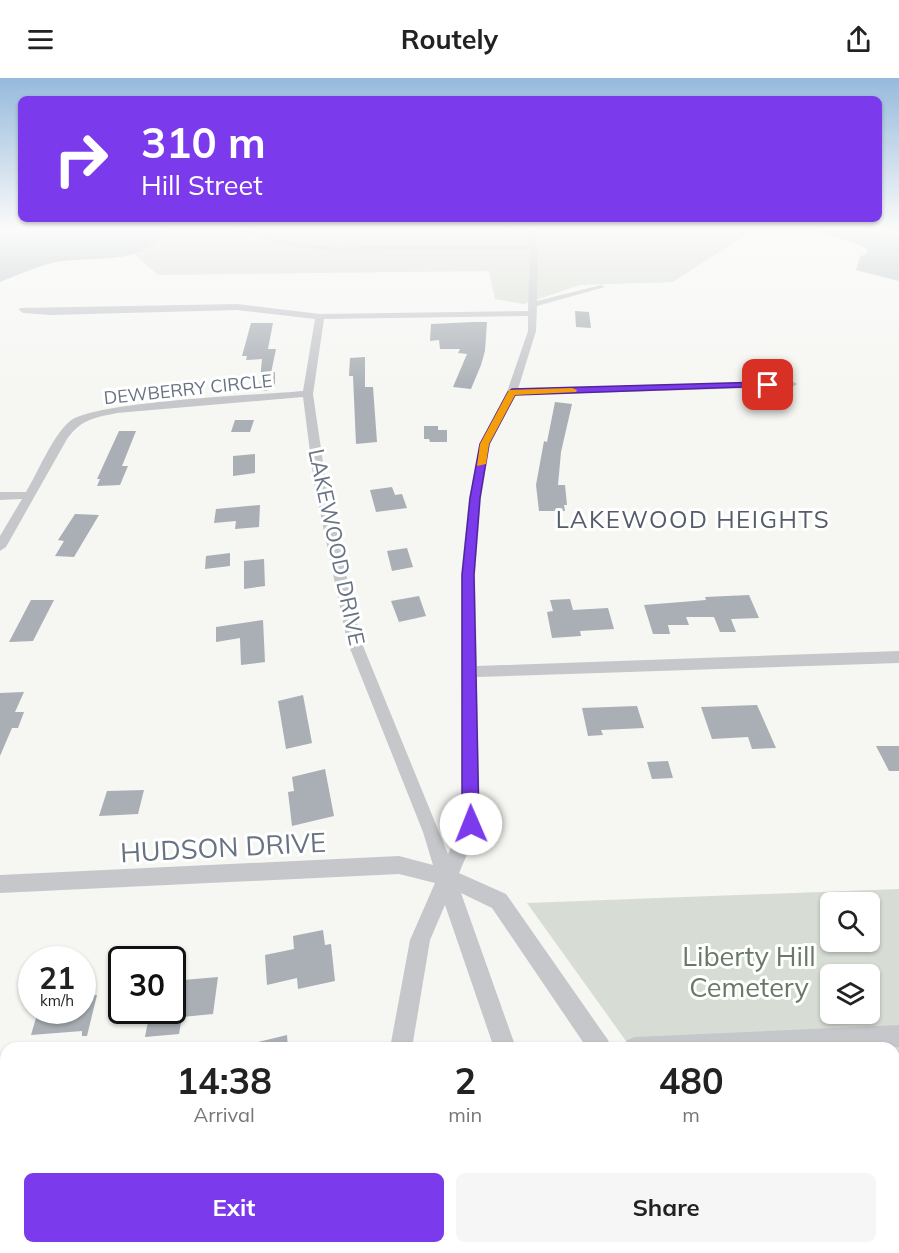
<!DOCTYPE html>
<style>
body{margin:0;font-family:Mulish,sans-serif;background:#f6f6f6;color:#222;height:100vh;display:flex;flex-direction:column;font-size:22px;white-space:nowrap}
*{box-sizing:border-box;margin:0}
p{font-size:20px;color:#767676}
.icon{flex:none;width:33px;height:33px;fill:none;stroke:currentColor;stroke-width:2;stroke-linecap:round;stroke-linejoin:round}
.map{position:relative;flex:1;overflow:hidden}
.drawer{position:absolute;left:0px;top:964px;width:900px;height:212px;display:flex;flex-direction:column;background:#fff;border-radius:18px 18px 0 0;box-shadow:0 2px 4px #0004}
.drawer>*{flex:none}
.guide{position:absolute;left:18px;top:18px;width:864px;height:126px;border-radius:9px;box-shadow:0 2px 4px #0004;background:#7c3aed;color:#fff;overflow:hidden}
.fabs{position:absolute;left:820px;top:814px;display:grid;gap:12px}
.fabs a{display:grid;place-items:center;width:60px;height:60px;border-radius:9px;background:#fff;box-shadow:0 2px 4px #0004;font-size:30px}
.speed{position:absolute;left:18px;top:868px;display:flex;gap:12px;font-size:30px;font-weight:700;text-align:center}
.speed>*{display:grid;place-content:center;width:78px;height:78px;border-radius:50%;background:#fff;box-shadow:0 2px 4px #0004;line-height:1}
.speed small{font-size:15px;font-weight:400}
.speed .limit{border:3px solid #111;border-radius:9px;background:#fff;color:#111}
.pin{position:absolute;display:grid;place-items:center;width:51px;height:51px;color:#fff;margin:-26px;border-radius:12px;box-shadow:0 3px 9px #0006}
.me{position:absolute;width:66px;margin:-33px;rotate:359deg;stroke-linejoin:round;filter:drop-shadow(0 0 4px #0008)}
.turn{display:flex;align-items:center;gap:21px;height:126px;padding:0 24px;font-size:27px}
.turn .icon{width:78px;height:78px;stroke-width:2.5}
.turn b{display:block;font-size:42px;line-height:51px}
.eta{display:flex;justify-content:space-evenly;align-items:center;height:102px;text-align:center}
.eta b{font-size:36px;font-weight:700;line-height:42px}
.primary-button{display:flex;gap:12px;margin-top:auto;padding:12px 24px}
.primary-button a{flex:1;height:69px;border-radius:9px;background:#7c3aed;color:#fff;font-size:24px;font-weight:700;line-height:69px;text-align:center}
.primary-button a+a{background:#f6f6f6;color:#222}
header{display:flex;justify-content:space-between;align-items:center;height:78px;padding:0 24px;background:#fff;font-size:27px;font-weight:700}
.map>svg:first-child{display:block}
.green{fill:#d7ddd4;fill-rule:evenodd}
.water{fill:#bcc4c9}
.building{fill:#a9afb5}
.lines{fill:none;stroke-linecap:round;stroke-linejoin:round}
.minor{fill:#c5c7cb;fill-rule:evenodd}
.route{fill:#7c3aed;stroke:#51269a;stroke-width:1.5}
.slow{fill:#f59e0b}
.labels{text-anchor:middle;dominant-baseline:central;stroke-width:6;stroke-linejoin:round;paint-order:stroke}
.far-street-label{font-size:18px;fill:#677382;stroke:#fff}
.street-label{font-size:22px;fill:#677382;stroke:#fff}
.neighbourhood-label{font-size:24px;letter-spacing:1.5px;fill:#555d68;stroke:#fff}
.near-street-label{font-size:27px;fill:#677382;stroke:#fff}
.near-park-label{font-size:27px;fill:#687966;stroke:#fff}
</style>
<header><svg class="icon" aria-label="menu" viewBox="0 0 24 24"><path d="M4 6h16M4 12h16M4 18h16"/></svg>Routely<svg class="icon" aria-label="share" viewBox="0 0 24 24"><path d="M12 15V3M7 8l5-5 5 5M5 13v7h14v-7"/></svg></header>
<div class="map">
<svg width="899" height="1175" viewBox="0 0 899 1175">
<rect width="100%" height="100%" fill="#f6f6f3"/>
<path class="green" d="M166 150H749L753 152 673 204 580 207 524 226 495 221 489 193 158 197 134 176 151 168Z
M899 811V1175H802L797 1170H894V970H631L527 825ZM831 825H870V864H831ZM831 897H870V936H831Z"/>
<path class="water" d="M0 150H166C145 190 93 177 56 184 42 187 14 198 0 204Z
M809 150H899V203L856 192 860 179 868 174 865 169Z"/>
<path class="building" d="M575 233 589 234 591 250 576 249Z
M474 244H487L485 273 481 287 471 311 453 309 467 276 458 275 460 271H440L439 262 430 263 431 246Z
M251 245H273L268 271H276L271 295 275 294V309L268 310 267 313H259L262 281 246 282 247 278H242Z
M365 279V309H373L377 364 356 366 353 298H349L350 280Z
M555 324 572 326 561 374 558 407H565L567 427H564L565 433H539L536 407 544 363 547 364Z
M235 342H254L250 354H231Z
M424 348H438V352H447V364H430L429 361H424Z
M119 353H136L122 388H128L120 407 97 408 100 401H97Z
M255 376V395L233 398V378Z
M392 409 395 417 402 416 407 430 376 434 370 412Z
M260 427 259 449 235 451 236 443 214 445 216 431Z
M75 436 99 437 74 479 55 478 64 463 58 462Z
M407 470 413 489 392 493 387 473Z
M230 475V488L205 491 206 478Z
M264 481 265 508 244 511V483Z
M749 517 759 540 731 541 736 554H720L714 539H686L689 547H668L670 556H653L644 527 706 522 705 519Z
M419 518 426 538 399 544 391 523Z
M570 521 573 532 608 530 614 551 580 553 581 558 552 560 547 534 553 533 550 522Z
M31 522H54L33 563 9 564Z
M263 542 265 584 241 587 240 560 216 564V549Z
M24 614 15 634H24L18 650H12L0 678V615Z
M303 617 312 665 286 671 278 623Z
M757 627 776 670 752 671 748 659 712 661 701 629Z
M637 628 644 650 601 652 603 657 588 658 582 630Z
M876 668H899V693H889Z
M668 683 673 700 652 701 647 684Z
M325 691 334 738 292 748 288 714 294 713 292 699Z
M144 712 138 736 99 738 107 713Z
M323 852 325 867 331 866 335 903 298 911 297 900 267 907 265 877 294 871 293 858Z
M218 899 213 936 182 939 179 956 145 959 150 933H172V903Z
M97 917 87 958H82V953L31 957 38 933H82V918Z
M287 957 288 970H250V966Z"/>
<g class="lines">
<path class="minor" d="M226 150H239L289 164 333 169 530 168 527 150H534L538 170 537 223 601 207 605 209 537 228 536 253 518 311 792 303 797 306 792 309 516 317 490 366 481 420 475 497 477 588 899 573V585L477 599 480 746 459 795 506 816 608 962 611 970H587L492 830 461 815 516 970H494L445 827 430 862 412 970H390L410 862 435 805 399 796 0 815V797L399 778 433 787 423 754 347 563 314 405 303 319 117 335C93 340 82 341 67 361L6 469 0 473V458L22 421 0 422V414H26C38 394 52 359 69 344 92 323 263 317 303 313L315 241 237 232 51 237 23 235 19 232 20 230 237 226 320 236 528 233 530 172 333 173 289 168ZM528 238V253L507 314 480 366 469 420 461 497 462 746 448 776 361 563 326 405 313 316 324 241Z
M899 947V969L624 970 627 962 635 959Z
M352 1170H378L377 1175H351Z
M564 1170H590L591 1175H565Z
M728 1170H755L757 1175H730Z"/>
</g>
<linearGradient id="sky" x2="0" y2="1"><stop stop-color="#96badc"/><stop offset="0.48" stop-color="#fbfbfa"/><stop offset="1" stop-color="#fbfbfa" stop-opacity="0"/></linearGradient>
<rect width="899" height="315" fill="url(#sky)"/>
<path class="route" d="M768 304 771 305V308L515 317 489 366 480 420 474 497 479 746 476 751 471 753 465 751 462 746V497L470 420 480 366 508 314 512 311Z"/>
<path class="slow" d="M572 310 577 312 576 314 515 317 489 366 486 386 477 388 480 366 509 312Z"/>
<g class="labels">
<g class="far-street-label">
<text transform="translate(188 311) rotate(-6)">DEWBERRY CIRCLE</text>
</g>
<g class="street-label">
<text transform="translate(337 469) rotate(78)">LAKEWOOD DRIVE</text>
</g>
<g class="neighbourhood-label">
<text x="693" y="441">LAKEWOOD HEIGHTS</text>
</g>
<g class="near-street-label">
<text transform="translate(223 769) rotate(-3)">HUDSON DRIVE</text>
</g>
<g class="near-park-label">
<text x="749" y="878">Liberty Hill<tspan x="749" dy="31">Cemetery</tspan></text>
</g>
</g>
</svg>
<div class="fabs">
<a><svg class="icon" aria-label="search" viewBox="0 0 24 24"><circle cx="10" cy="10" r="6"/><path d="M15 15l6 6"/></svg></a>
<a><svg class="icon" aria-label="layers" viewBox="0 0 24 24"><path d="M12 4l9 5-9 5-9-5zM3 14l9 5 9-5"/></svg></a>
</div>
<div class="speed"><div>21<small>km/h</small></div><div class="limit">30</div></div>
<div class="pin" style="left:768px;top:307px;background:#d93025"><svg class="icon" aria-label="arrive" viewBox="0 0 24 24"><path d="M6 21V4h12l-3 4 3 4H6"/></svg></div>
<svg class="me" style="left:471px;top:746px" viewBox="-20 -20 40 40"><circle r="19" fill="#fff"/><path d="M0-13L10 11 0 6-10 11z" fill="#7c3aed"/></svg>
<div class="guide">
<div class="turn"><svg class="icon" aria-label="right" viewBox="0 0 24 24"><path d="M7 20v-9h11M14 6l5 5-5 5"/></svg><div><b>310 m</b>Hill Street</div></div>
</div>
<section class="drawer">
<div class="eta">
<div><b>14:38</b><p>Arrival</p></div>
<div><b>2</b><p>min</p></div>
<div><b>480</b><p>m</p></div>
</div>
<div class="primary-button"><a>Exit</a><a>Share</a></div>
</section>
</div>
